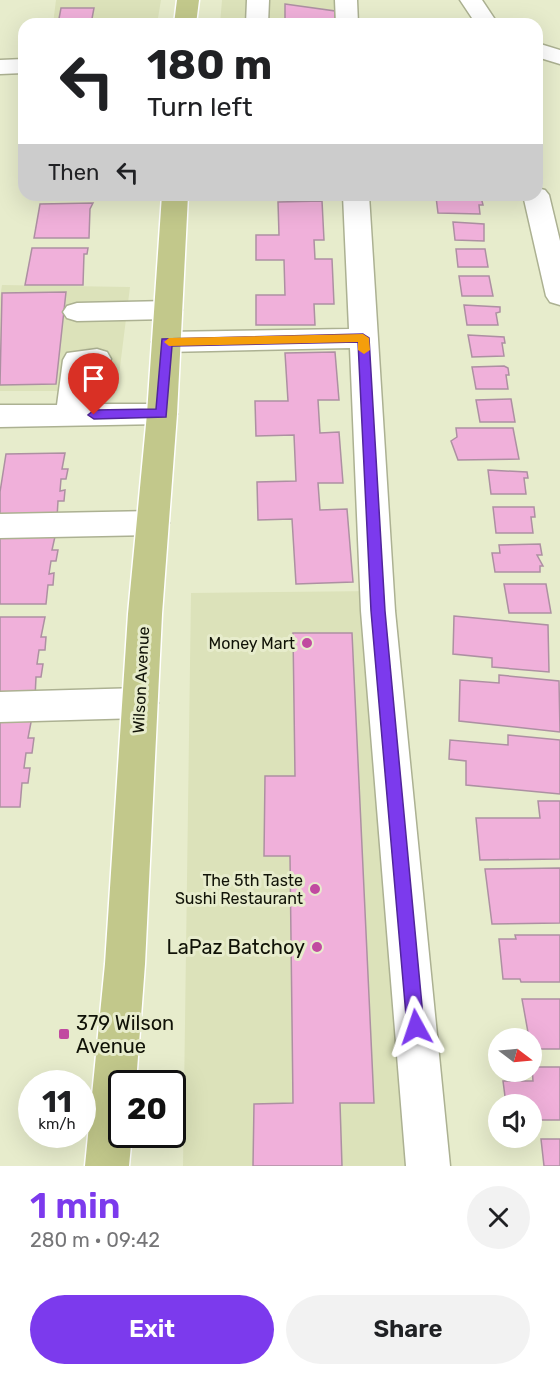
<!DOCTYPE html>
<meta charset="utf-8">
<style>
body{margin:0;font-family:Rubik,sans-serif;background:#f2f2f2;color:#202124;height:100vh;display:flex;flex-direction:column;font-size:22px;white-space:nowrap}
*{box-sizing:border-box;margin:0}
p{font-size:20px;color:#757577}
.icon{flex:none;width:33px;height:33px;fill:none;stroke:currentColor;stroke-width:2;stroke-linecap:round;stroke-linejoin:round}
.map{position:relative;height:1166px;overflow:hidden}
.panel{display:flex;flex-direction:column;background:#fff;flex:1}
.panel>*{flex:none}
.hud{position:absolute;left:18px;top:18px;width:525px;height:183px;border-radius:18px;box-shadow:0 6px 24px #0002;background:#fff;color:#202124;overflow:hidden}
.needle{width:39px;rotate:106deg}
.tools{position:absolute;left:488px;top:1028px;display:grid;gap:12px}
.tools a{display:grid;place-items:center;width:54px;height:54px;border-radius:50%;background:#fff;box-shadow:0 6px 24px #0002;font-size:30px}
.speed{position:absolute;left:18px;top:1070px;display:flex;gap:12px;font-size:30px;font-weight:700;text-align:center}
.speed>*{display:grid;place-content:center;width:78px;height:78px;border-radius:50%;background:#fff;box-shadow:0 6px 24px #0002;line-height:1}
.speed small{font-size:15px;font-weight:400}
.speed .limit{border:3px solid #111;border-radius:9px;background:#fff;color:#111}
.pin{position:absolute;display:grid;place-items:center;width:51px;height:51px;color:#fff;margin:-62px -26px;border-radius:50% 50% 50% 0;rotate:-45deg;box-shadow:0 0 6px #0007}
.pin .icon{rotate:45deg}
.me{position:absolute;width:66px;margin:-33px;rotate:355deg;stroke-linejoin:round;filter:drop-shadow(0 0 4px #0008)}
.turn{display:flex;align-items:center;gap:21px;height:126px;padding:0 30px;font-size:27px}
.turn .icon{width:78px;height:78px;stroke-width:2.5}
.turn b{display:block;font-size:42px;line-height:51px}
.then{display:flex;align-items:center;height:57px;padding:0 30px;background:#0003;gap:12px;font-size:22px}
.round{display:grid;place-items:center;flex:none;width:63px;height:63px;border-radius:32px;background:#f2f2f2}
.headline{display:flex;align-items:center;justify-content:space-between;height:102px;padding:0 30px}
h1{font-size:36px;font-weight:600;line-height:45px;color:#7c3aed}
.action{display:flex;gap:12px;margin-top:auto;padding:12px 30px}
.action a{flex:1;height:69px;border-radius:36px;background:#7c3aed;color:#fff;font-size:24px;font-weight:600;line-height:69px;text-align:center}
.action a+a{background:#f2f2f2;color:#202124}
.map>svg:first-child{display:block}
.built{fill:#dce2ba}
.building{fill:#f0b0da;stroke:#ad90a2;stroke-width:1.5}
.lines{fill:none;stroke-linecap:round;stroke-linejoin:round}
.minor-casing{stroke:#acb192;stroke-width:3}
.major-casing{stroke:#fff;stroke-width:3}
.minor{fill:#fff;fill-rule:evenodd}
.major{fill:#c2c88b;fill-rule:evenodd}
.route{fill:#7c3aed;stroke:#51269a;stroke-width:1.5}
.slow{fill:#f59e0b}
.poi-dot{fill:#c14aa0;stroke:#e7eccc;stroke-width:2}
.labels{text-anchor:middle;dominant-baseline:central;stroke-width:6;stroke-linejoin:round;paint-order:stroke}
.poi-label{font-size:16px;fill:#101207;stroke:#e7eccc;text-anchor:end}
.street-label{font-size:16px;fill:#101207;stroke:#e7eccc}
.near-poi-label{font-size:20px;fill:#101207;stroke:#e7eccc;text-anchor:end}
</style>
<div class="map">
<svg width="560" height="1166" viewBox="0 0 560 1166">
<rect width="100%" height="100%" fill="#e7eccc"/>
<path class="built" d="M56 0H161L157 24H53Z
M222 0H335L336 24H220Z
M2 285 130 287 117 391H0V298Z
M378 591 413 1166H183L191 593Z"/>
<path class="building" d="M285 4 335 11V24H285Z
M61 8H94L91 24H58Z
M436 197H481L483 205H479L480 214 438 213Z
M322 201 324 240H314L315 259H332L334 304H314L315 325H256V295H285L284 260H256V235H279L278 202Z
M93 203 90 209 89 238H34L40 204Z
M453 222 484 224V241L455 240Z
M32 248H88L87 254H84L83 285H25Z
M456 249H485L488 267H458Z
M459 276H489L493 296H462Z
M66 292 56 384 0 385 2 293Z
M464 305 500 307V312L496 313 498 325H467Z
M468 335 504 337 505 343H502L504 356 472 357Z
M335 352 339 400H318L320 433 339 432 343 483H318L320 510 347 509 353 582 296 584 292 519 258 520 257 482 296 481 294 435 256 436 255 401H288L285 353Z
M504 366 508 368 509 375H506L508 389H476L472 367Z
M511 399 515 422H480L476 400Z
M456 428H513L519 459 458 460 451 441 457 437Z
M65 453 62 469H68L66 479H61L60 491 65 490 64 501H58L57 518 0 519V492L6 454Z
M488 470 527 472 528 478H524L526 494H491Z
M493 507H534L535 517H531L533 533H496Z
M0 532H56L52 550H58L56 561H51L49 574 54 573 53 585H48L46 604H0Z
M540 544 542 555H537L543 566H540V572H495L492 553H500L499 545Z
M504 584H546L551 613H509Z
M454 616 548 625 549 672 492 667V658L453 654Z
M0 617H45L41 637H46L45 650H39L37 664H43L41 677H36L35 698H0Z
M293 633H352L374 1103H340L342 1166H253L254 1104 293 1103 290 856H264L265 776H295Z
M499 675 559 681 560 732 459 721 460 680 499 683Z
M0 717H32L28 738H34L32 753H26L24 768H30L28 783H22L20 807H0Z
M508 735 560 740V794L466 785V761L449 759 450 740 508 745Z
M538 801H560V859L480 860 476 818H540Z
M560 868V923L492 924 485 869Z
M515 935H560V982H521L520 979H503L499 939H516Z
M522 999H560V1049H531Z
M532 1067H560V1120H538L536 1107H531V1104H506L503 1081H533Z
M541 1139H560V1166H544Z"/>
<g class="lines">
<g class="minor-casing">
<path id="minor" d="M247 0H269L268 24H246Z
M335 0H357L358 24H336Z
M460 0H482L498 24H476Z
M537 43 560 50V64L537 57Z
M24 59V73L0 74V60Z
M537 188 545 190 549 195 560 241V305L550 302 546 296 523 195H537Z
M343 195H369L395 611 450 1166H406L361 611 350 348 166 352 156 349 152 342 156 335 166 332 349 329Z
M168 301 178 304 182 310 178 316 168 319 77 321 67 318 63 312 67 306 77 303Z
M97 349 107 352 111 359 107 366 90 369 86 404H162L172 407 177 414 172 421 162 424 0 427V405H57L63 360 67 353Z
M153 511 164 514 169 523 164 532 153 535 0 538V514Z
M140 688 153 692 158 703 153 714 140 718 0 722V692Z"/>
</g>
<g class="major-casing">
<path id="major" d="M177 0H199L196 24H174Z
M162 195H188L177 414 162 614 145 964 136 1083H122V1134H132L129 1166H85L105 964 128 614 147 414Z"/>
</g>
<use href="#minor" class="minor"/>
<use href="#major" class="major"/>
</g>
<path class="route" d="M363 334 369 338 385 611 424 1027 422 1033 416 1036 410 1033 407 1027 371 611 358 342 172 346 166 417 94 419 88 415 94 410 156 409 162 339Z"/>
<path class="slow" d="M363 334 369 338 370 350 364 354 358 350V342L169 346 164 342 169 338Z"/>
<g class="poi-dot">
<circle cx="307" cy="643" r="6"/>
<circle cx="315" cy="889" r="6"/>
<circle cx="317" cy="947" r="6"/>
<rect x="58" y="1028" width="12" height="12" rx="3"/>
</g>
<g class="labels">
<g class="poi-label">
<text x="295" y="643">Money Mart</text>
<text x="303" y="880">The 5th Taste<tspan x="303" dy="18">Sushi Restaurant</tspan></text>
</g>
<g class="street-label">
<text transform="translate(141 680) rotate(-87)">Wilson Avenue</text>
</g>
<g class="near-poi-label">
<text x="305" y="947">LaPaz Batchoy</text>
<text x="76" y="1023" text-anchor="start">379 Wilson<tspan x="76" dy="23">Avenue</tspan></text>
</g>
</g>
</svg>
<div class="tools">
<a><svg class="needle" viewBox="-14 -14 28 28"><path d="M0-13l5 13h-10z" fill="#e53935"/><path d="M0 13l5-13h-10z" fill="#757577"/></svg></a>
<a><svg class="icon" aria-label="sound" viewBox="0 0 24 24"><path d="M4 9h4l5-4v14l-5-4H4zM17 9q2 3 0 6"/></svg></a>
</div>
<div class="speed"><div>11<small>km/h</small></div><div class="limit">20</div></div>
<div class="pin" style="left:94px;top:415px;background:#d93025"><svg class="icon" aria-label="arrive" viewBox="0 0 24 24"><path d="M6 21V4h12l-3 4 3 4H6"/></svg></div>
<svg class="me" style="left:416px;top:1027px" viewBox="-20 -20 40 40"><path d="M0-17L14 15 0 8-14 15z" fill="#7c3aed" stroke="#fff" stroke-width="4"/></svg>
<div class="hud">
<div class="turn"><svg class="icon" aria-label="left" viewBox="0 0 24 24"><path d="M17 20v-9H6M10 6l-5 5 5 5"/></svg><div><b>180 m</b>Turn left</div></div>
<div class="then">Then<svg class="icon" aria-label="left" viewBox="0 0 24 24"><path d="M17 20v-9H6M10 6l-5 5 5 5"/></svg></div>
</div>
</div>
<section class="panel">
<div class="headline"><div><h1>1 min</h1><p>280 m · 09:42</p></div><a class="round"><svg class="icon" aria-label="close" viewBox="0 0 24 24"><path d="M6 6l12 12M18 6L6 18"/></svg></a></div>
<div class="action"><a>Exit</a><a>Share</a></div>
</section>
